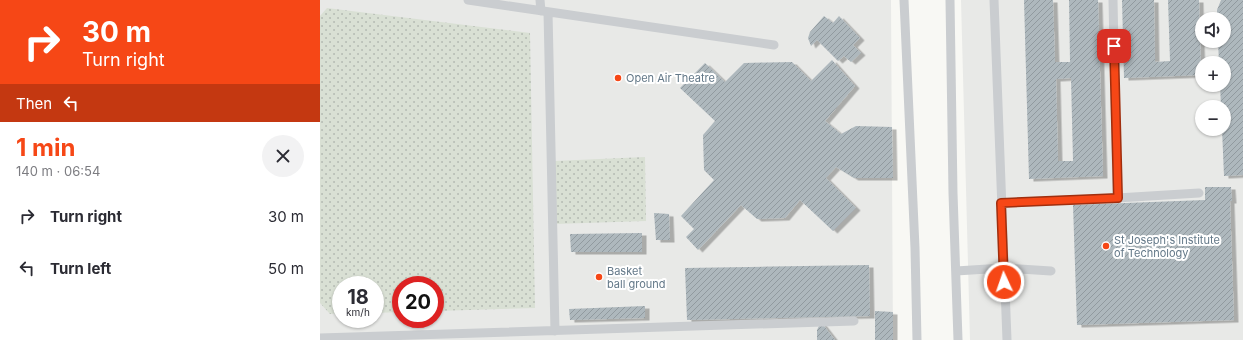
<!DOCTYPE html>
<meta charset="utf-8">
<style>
body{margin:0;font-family:Inter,sans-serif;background:#f2f2f3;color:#2b2b33;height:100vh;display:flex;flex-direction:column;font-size:15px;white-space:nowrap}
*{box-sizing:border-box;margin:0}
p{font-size:13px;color:#7c7c81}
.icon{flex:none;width:22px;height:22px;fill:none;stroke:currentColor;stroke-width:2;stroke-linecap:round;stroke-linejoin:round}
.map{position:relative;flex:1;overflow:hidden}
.side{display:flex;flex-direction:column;background:#fff;width:320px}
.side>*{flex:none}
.guide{background:#f64716;color:#fff;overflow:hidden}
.fabs{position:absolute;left:875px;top:12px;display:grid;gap:8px}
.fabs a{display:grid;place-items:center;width:36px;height:36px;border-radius:50%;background:#fff;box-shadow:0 1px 3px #0004;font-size:20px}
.speed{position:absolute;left:12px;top:276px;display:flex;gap:8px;font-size:20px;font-weight:700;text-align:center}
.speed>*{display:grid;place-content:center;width:52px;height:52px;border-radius:50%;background:#fff;box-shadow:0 1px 3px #0004;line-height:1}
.speed small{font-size:10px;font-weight:400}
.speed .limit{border:6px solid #d22;background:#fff;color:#111}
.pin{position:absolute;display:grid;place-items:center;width:34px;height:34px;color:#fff;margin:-17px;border-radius:8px;box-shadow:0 2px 6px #0006}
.me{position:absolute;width:44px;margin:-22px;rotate:357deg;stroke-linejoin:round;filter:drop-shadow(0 0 3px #0008)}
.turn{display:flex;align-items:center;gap:14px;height:84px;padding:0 16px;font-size:18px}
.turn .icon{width:52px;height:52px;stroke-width:2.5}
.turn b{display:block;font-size:28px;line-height:34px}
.then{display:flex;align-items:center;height:38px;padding:0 16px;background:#0003;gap:8px;font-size:15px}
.round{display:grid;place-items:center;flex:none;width:42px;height:42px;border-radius:21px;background:#f2f2f3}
.headline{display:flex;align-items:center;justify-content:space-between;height:68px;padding:0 16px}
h1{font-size:24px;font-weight:700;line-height:30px;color:#f64716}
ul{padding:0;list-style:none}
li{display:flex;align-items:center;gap:12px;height:52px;padding:0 16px}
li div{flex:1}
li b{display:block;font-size:15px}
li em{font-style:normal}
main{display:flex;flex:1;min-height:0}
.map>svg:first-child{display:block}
.built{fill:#e8e9e7;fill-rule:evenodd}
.park{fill:url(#park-dots)}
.building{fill:url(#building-hatch);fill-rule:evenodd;filter:url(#shadow)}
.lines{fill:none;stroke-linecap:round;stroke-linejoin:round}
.lane{stroke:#cacdd0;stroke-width:9}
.route-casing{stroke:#a02e0e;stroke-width:10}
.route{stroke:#f64716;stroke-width:7}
.poi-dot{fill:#f64716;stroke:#fff;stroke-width:1.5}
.labels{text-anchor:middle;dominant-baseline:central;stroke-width:4;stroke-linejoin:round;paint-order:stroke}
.poi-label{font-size:11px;fill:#637888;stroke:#fff;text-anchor:start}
</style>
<main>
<section class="side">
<div class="guide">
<div class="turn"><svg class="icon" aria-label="right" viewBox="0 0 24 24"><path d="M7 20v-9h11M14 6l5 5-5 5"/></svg><div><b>30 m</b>Turn right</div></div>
<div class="then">Then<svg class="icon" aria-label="left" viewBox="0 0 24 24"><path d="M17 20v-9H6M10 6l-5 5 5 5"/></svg></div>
</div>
<div class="headline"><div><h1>1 min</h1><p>140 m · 06:54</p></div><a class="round"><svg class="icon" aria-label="close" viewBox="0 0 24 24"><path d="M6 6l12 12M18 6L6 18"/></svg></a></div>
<ul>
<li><svg class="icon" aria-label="right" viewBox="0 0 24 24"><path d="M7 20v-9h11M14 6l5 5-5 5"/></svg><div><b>Turn right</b></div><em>30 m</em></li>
<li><svg class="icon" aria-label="left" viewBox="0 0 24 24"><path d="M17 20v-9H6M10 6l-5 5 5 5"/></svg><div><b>Turn left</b></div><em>50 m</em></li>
</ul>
</section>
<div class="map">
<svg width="923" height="340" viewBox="0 0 923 340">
<defs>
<pattern id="park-dots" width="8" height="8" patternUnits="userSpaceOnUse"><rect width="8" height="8" fill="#d9e0d4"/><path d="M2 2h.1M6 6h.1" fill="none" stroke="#b4bab2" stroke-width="1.8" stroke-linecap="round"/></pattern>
<pattern id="building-hatch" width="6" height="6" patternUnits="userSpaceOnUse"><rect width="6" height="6" fill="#aeb8bd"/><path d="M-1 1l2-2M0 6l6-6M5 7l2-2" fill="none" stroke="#919a9f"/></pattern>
<filter id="shadow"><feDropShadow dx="4.5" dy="2.5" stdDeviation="0" flood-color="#0004"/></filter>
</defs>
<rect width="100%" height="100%" fill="#f8f8f4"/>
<path class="built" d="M0 0H571L573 340H0ZM21 285H55V319H21ZM81 285H115V319H81Z
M641 0H923V340H650ZM882 19H904V41H882ZM882 63H904V85H882ZM882 107H904V129H882Z"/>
<path class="park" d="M7 8 210 33 215 308 115 311V285H81V312L55 313V285H21V313L10 314 0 303V16Z
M325 157 326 221 235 224 234 161Z"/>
<path class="building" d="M704 0H733L735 62H750L749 0H778L783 176 709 179ZM751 78 753 161H738L736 79Z
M802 0H834L835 62 850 61 848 0H879L881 75 804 78Z
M901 0H923V175L904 176 902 129H904V107H901L900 85H904V63H899L898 41H904V19H897V10Z
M504 16 513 23 519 16 540 38 533 45 541 53 531 62 524 56 518 61 497 40 491 46 488 38 490 32Z
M512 60 535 86 505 121 521 134 536 126 572 127 573 178H534L516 167 506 178 536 208 513 231 480 200 465 218 437 219 421 205 378 250 366 237 374 229 361 216 394 180 384 170 383 135 395 121 360 88 385 63 405 82 424 63 472 62 491 81Z
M885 187H911L912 201H910L914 320 757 325 753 205 885 200Z
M334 213 349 214 350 240H336Z
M322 233V252H251L250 234Z
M549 265 550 316 367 320 365 268Z
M325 306V318L250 320 249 309Z
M555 311 573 312V340H555Z
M501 322 515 340H497V330Z"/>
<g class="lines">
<path class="lane" d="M148 0 454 45
M220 0 221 11
M584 0 595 248 597 340
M630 0 633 193 638 340
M674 0 687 340
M793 0 797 198
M228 12 235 331
M681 203 797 198 879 193
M636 271 683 268 731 271
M0 338 534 321"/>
</g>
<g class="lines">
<g class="route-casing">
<path id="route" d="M684 282 681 203 798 198 794 46"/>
</g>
<use href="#route" class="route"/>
</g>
<g class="poi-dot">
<circle cx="298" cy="78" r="4"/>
<circle cx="786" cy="246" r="4"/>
<circle cx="279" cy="277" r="4"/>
</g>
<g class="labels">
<g class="poi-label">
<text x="306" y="78">Open Air Theatre</text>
<text x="794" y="240">St Joseph's Institute<tspan x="794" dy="13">of Technology</tspan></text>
<text x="287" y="271">Basket<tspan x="287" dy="13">ball ground</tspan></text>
</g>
</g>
</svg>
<div class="fabs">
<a><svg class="icon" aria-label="sound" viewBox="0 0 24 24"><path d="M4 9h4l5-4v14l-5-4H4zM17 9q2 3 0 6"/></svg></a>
<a>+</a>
<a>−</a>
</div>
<div class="speed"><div>18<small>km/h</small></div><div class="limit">20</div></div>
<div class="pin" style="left:794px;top:46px;background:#d93025"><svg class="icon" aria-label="arrive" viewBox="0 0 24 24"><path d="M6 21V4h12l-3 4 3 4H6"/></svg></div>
<svg class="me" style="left:684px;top:282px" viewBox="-20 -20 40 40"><circle r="17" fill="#f64716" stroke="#fff" stroke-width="3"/><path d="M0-11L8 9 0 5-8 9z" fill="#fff"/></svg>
</div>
</main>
